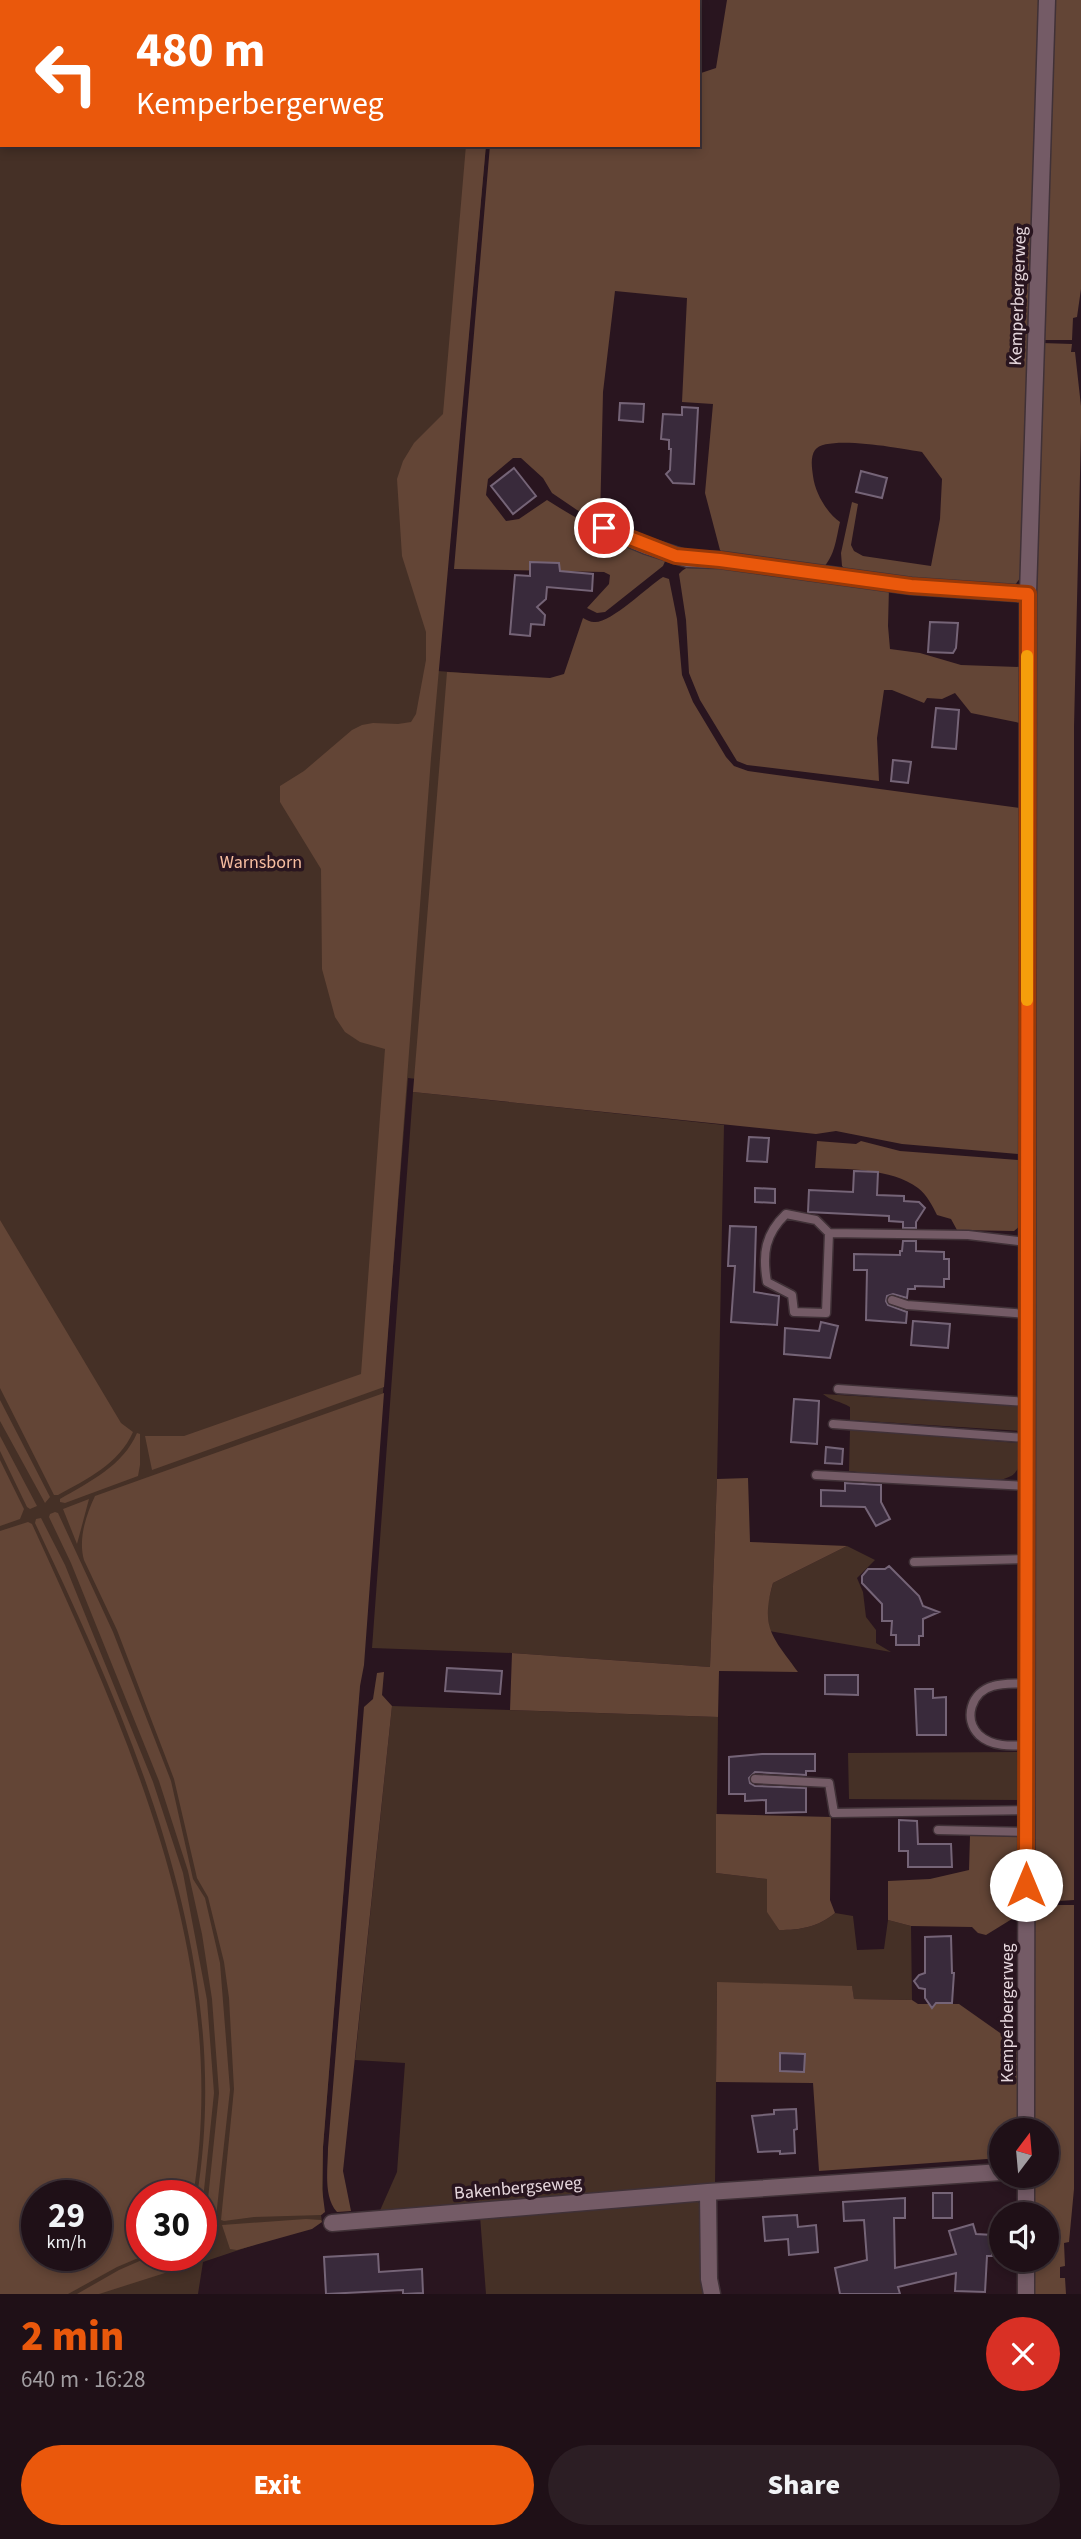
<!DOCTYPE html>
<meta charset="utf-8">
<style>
body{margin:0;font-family:"Source Sans 3",sans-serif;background:#2c1e24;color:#f1f3f6;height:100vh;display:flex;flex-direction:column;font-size:26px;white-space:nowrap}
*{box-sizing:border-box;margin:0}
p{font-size:23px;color:#a19da1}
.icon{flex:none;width:38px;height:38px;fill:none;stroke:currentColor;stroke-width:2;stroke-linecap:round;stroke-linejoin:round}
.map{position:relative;height:2294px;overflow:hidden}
.drawer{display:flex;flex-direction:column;background:#1f1017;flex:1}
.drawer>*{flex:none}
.banner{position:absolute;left:0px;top:0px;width:700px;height:147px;box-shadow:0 4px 10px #0003,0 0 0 2px #3c3036;background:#ea580c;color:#fff;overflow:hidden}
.needle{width:46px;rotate:16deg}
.fabs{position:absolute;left:989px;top:2118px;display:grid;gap:14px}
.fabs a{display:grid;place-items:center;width:70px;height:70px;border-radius:50%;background:#1f1017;box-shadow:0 4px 10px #0003,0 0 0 2px #3c3036;font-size:35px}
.speed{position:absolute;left:21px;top:2180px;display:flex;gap:14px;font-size:35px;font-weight:700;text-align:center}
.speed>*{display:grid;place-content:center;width:91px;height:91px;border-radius:50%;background:#1f1017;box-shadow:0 4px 10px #0003,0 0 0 2px #3c3036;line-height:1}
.speed small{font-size:18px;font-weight:400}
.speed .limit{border:10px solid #d22;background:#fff;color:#111}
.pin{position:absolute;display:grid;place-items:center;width:60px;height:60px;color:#fff;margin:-30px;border:4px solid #fff;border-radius:50%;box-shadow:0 2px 7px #0007}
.me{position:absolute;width:77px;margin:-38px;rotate:0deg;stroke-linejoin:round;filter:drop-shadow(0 0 5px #0008)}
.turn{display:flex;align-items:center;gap:24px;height:147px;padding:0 21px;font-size:32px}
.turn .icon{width:91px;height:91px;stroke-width:2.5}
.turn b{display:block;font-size:49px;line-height:60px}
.round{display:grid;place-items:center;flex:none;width:74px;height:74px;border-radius:37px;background:#2c1e24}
.headline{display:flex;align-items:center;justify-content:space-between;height:119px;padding:0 21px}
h1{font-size:42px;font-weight:800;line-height:52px;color:#ea580c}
.cta{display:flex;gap:14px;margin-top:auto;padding:14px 21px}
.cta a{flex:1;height:80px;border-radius:42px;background:#ea580c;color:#fff;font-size:28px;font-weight:800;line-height:80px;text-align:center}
.cta a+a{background:#2c1e24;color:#f1f3f6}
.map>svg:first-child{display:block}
.green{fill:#453026;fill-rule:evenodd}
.forest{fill:#634536;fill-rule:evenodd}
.building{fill:#392a3b;stroke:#756477;stroke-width:2}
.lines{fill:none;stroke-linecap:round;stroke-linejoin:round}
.lane-casing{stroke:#403137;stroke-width:11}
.street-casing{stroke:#403137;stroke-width:19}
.lane{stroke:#745b66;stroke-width:8}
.street{stroke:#745b66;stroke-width:16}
.route-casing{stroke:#983908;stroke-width:18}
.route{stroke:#ea580c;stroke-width:12}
.slow{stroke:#f59e0b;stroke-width:12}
.labels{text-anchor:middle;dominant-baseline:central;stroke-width:7;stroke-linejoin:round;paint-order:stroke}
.street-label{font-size:18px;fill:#e6d7dd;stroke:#29151f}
.park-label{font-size:18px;fill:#f7bda0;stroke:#29151f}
</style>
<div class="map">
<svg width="1081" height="2294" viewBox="0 0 1081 2294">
<rect width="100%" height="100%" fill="#29151f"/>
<path class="green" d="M0 0H498L2 2V145H486L438 671 551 680 726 1112 408 1078 323 2147V2214L321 2215 322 2222 203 2262 198 2294H0ZM37 2196H96V2256H37ZM142 2196H201V2256H142Z
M413 1092 724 1125 717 1479 710 1667 512 1653 372 1648Z
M823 1394 1020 1406V1431L850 1420V1407C840 1401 831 1401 823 1394Z
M850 1429 1019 1443 1018 1469C1016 1471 1014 1475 1011 1476 985 1491 881 1475 849 1471Z
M847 1546 875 1560 857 1578 863 1592 866 1617 876 1630V1643L891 1652 769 1631 767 1606 773 1583Z
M392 1706 718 1717 716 1873 767 1879V1911L779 1930C801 1930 818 1927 835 1913L853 1916 857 1950 884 1949 888 1920 911 1926 912 2000 854 1999 852 1987 717 1983 715 2187 378 2215 397 2172 405 2063 355 2060Z
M1018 1752 1019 1800 849 1799 848 1753Z
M696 2200 701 2205 700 2251 704 2294H486L480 2216Z"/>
<path class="forest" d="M727 0H1041L1021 577 1011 590 849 573 842 566 841 553 852 502 858 504 851 545 854 551 863 556 931 566 940 519 942 479 922 452C904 449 826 434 815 450 810 457 812 468 813 476 815 493 827 513 840 522 836 539 835 556 822 569L726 556 720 550 705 493 713 404 682 402 687 298 615 291 603 392 600 522 577 510 552 493 543 478 521 458H513L488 479 486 495 506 521 519 519 547 500C584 524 624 543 666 559L663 566 605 612 597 613 587 608 609 584 610 575 604 572 454 569 490 145H698V74L716 68Z
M1053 0H1081V289L1077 317 1073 318 1072 340H1042Z
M466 145H486L431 758 384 1387 152 1470 145 1436H184L361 1374 385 1049 360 1042 345 1032 335 1017 322 969 321 869 280 802V786L304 771 352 730 362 725 373 723 398 724 411 722 416 714 426 660V632L402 556 397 479 403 461 414 443 443 414Z
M1042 343 1072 344 1071 352H1075L1081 406V433L1074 727V1900L1044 1902 1032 1906 1034 591Z
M713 562 889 587 888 626 890 649 920 653 961 665 1021 667 1020 723 971 713 955 693 942 699 927 698 924 703 892 690H884L877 738 879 781 747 765 737 761 700 700 689 673 686 620 679 574C687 564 700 564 713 562Z
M663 577 669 579 677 619 682 675 693 702 726 757 734 766 748 771 1020 808 1018 1154 902 1144 836 1131 816 1134 413 1092 447 672 550 678 564 674 583 618C587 620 590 622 594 622 610 624 647 587 663 577Z
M817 1141 856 1144 861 1141 900 1151 1018 1160 1020 1161V1226L1014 1231 957 1230 951 1219 937 1215C932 1205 927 1195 918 1188 891 1168 846 1169 815 1168Z
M0 1220 121 1423 133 1432C119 1464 87 1479 58 1495H54L0 1388Z
M384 1393 364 1665 360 1686 323 2147 322 2189 325 2212 321 2215 254 2217 224 2221 221 2220 234 2089 229 1998 224 1962 208 1897 197 1878 174 1779 117 1630 84 1560C78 1539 86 1515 95 1496Z
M0 1400 50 1497 45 1503 0 1421Z
M137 1433 140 1434V1465L138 1476 65 1503 60 1502V1499C89 1482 123 1466 137 1433Z
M0 1436 37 1506 30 1509 27 1507 0 1451Z
M0 1460 24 1509 20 1519 0 1526Z
M748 1478 750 1542 847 1546 773 1583C760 1629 773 1637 798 1672L719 1671 718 1717 510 1710 512 1653 710 1667 717 1479Z
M89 1499 77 1544 63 1509Z
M55 1512 58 1513 113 1632 171 1781 193 1879 205 1898 220 1963 230 2090 216 2217 206 2218 219 2093 212 1999 202 1934 188 1871 159 1781 71 1563 49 1517 50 1514Z
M41 1518 65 1565 153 1782 183 1873 207 2000 214 2093 201 2219V2196H197C235 1959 134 1732 35 1523L36 1519Z
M28 1522 32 1524C128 1735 232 1959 193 2196H142L143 2256 117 2267 68 2294H0V1531ZM37 2196H96V2256H37Z
M384 1672 382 1695 392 1706 343 2171 351 2211 337 2212C323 2196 328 2169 328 2148L364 1707 373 1699 377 1673Z
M716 1814 831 1817 830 1900 835 1913C818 1927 801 1930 779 1930L767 1912V1879L716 1873Z
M970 1836H1020V1914L986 1935 978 1933 972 1927 911 1926 888 1920V1881L930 1879 969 1870Z
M1058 1905H1074V2189L1069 2242 1064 2243 1065 2266 1060 2267V2278H1065L1066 2294H1033V2259H1046V2214H1033V2175H1046V2130H1033L1032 1912Z
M717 1982 852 1986 854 1999 912 2000 918 2004H959L1020 2047 1019 2130H1001V2158L819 2171 813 2083 716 2082Z
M306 2219 321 2220 322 2222 312 2229 237 2250 230 2249 222 2225Z
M151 2256H180L178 2264 168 2272 99 2294H77L119 2270Z"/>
<path class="building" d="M620 403 644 404 643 422 619 420Z
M682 407 698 408 694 484 673 483 666 474 670 470 671 449H669V440L661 439 663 414 682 415Z
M514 468 536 496 513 514 491 486Z
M861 471 887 478 882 498 856 492Z
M530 562 559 563 560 571 593 574 592 591 547 587 546 599 537 607 545 615 544 625 531 624 530 636 510 634 515 575 530 576Z
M930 622 958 623 956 648 953 653 928 652Z
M936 708 959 710 956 749 932 747Z
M893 760 911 762 908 783 891 781Z
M749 1137 769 1138 767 1162 747 1161Z
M854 1171 878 1172 877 1195 904 1196V1201L919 1202 925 1208 916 1222V1228H903V1222L889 1221V1216L808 1212 809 1190 853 1192Z
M755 1188 775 1189V1203L755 1202Z
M730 1226 756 1227 754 1292 779 1296 777 1325 731 1322 735 1266H728Z
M903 1241H916V1251L944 1252V1259H949V1279H944V1287L915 1286V1289H908L907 1298 893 1294 887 1296 886 1301 888 1305 907 1312 906 1323 866 1320 867 1270H854V1254L900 1255V1251H902Z
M913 1321 950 1324 948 1348 911 1345Z
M821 1322 838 1326 830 1358 784 1354 785 1328 819 1331Z
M794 1399 819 1401 817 1444 791 1442Z
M826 1447 843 1449 842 1464 825 1463Z
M845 1483 881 1485V1502L890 1519 876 1526 865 1507 821 1506V1490L845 1491Z
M889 1566 919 1596 923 1606 939 1612 923 1619V1636H919V1645H896V1635H891L892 1621H882V1604L862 1583V1576L868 1569H885Z
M447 1668 502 1671 500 1694 445 1691Z
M825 1675H858V1695L825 1694Z
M915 1689H933V1698L946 1697V1735H917Z
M762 1754H815V1771H806V1775L755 1772 749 1778 750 1783 755 1786 806 1788V1812L766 1813V1800L745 1801V1794H729V1757Z
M899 1820 917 1821 918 1844H951L952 1867H908V1851H899Z
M951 1936 952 1973H954L952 2003H936L932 2008 925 1998V1989L919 1988 914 1981 919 1975 925 1973V1937Z
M780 2053 805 2054 804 2072 780 2071Z
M796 2109 797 2129 794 2130 795 2153 780 2154V2151L758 2152 752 2116 774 2114V2110Z
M933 2193H952V2218H933Z
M905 2198V2218H894L895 2268 956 2254 949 2231 973 2224 976 2234 993 2235 992 2256H987L985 2292 955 2291 956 2273 898 2287 900 2294H840L835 2268 867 2260 864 2220 844 2221 843 2202Z
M797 2215 798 2227 816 2225 818 2252 789 2255 788 2239 765 2241 763 2217Z
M378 2254 379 2272 422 2269 423 2293 403 2294V2290L326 2294 324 2257Z"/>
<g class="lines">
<g class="lane-casing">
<path id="lane" d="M829 1233 826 1313 794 1312 792 1295 767 1282C762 1254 765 1234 786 1214L816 1220 829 1233 968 1235 1026 1242
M892 1300 907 1305 1027 1314
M838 1389 1027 1402
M833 1424 1026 1438
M816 1475 1026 1486
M914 1562 1026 1559
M1026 1683C1016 1684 1003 1683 993 1686 971 1692 963 1719 979 1735 992 1747 1011 1746 1027 1745
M755 1779 829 1783 834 1813 1027 1810
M938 1830 1027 1832"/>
</g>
<g class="street-casing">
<path id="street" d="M604 528 647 546 688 559 721 560 911 586 1028 594
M1026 2130 1028 594 1047 0
M1026 2175V2214
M708 2192 709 2279 712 2294
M332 2223 708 2192 1001 2172
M1026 2259V2294"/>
</g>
<use href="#lane" class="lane"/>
<use href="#street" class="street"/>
</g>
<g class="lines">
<g class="route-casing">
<path id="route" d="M604 528 676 556 720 560 911 586 1028 594 1026 1885"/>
</g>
<use href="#route" class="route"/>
<path class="slow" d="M1027 1000V656"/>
</g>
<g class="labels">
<g class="street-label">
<text transform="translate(1018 296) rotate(-88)">Kemperbergerweg</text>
<text transform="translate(1007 2013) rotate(-90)">Kemperbergerweg</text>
<text transform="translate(518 2188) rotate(-5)">Bakenbergseweg</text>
</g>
<g class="park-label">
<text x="261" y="862">Warnsborn</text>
</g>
</g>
</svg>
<div class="fabs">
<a><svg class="needle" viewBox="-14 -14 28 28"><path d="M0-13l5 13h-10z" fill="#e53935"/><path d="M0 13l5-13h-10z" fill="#a19da1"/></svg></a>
<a><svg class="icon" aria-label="sound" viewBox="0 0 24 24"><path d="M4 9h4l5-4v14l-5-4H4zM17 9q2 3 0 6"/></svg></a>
</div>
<div class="speed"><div>29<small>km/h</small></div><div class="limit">30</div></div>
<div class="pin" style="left:604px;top:528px;background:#d93025"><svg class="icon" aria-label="arrive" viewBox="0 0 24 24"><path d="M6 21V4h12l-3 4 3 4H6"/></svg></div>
<svg class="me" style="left:1026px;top:1885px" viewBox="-20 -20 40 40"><circle r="19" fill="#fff"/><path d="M0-13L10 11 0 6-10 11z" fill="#ea580c"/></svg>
<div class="banner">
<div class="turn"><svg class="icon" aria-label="left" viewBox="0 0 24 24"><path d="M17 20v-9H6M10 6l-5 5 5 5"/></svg><div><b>480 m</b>Kemperbergerweg</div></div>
</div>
</div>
<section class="drawer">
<div class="headline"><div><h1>2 min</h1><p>640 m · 16:28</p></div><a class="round" style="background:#d93025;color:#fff"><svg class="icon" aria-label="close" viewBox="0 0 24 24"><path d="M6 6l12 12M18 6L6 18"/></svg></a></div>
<div class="cta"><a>Exit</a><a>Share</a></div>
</section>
